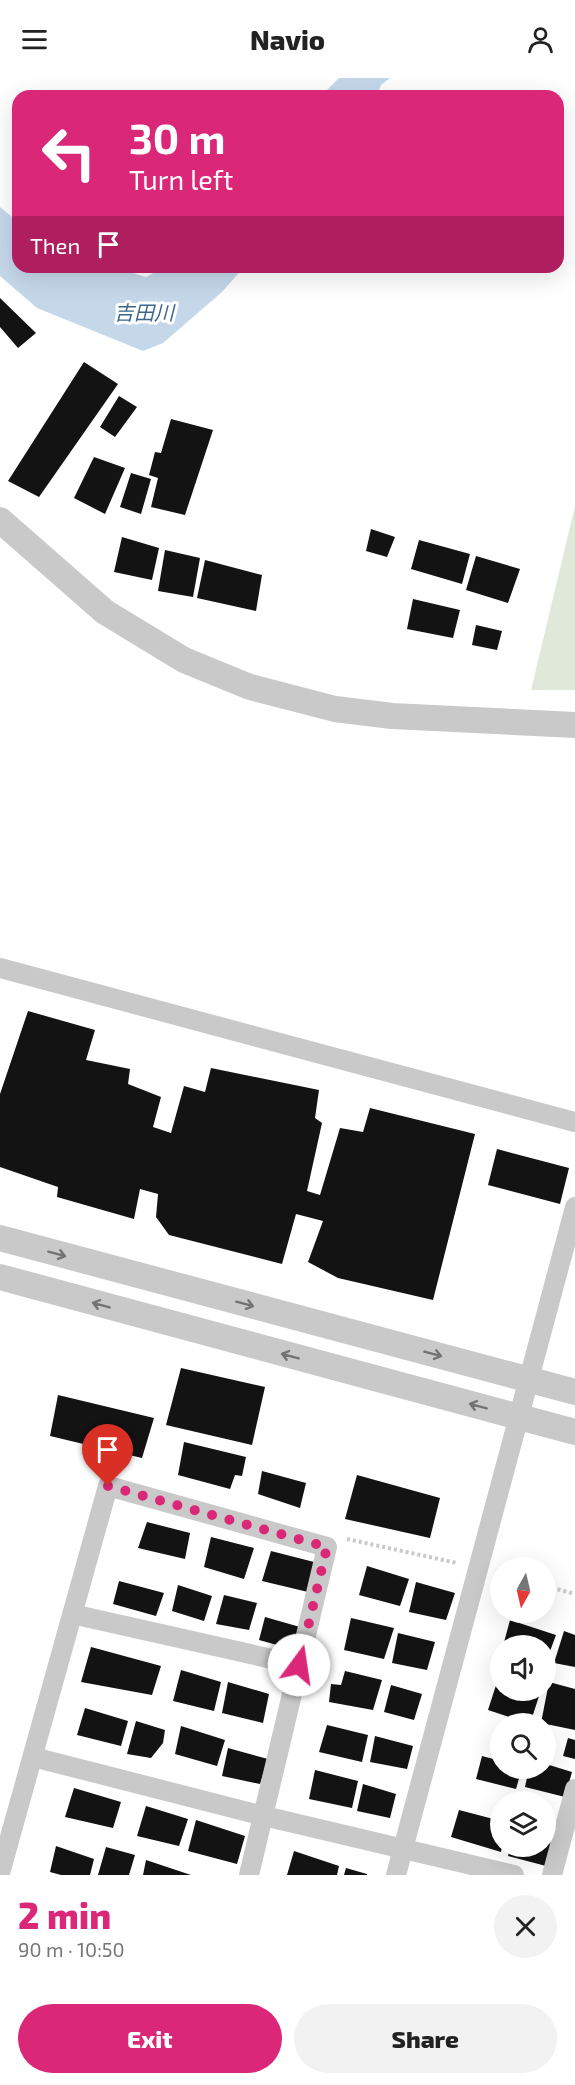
<!DOCTYPE html>
<meta charset="utf-8">
<style>
body{margin:0;font-family:"Exo 2","Noto Sans JP",sans-serif;background:#f2f2f2;color:#222;height:100vh;display:flex;flex-direction:column;font-size:22px;white-space:nowrap}
*{box-sizing:border-box;margin:0}
p{font-size:20px;color:#767676}
.icon{flex:none;width:33px;height:33px;fill:none;stroke:currentColor;stroke-width:2;stroke-linecap:round;stroke-linejoin:round}
.map{position:relative;height:1797px;overflow:hidden}
.drawer{display:flex;flex-direction:column;background:#fff;flex:1}
.drawer>*{flex:none}
.top-card{position:absolute;left:12px;top:12px;width:552px;height:183px;border-radius:18px;box-shadow:0 6px 24px #0002;background:#db2777;color:#fff;overflow:hidden}
.needle{width:39px;rotate:188deg}
.buttons{position:absolute;left:490px;top:1479px;display:grid;gap:12px}
.buttons a{display:grid;place-items:center;width:66px;height:66px;border-radius:50%;background:#fff;box-shadow:0 6px 24px #0002;font-size:30px}
.pin{position:absolute;display:grid;place-items:center;width:51px;height:51px;color:#fff;margin:-62px -26px;border-radius:50% 50% 50% 0;rotate:-45deg;box-shadow:0 0 6px #0007}
.pin .icon{rotate:45deg}
.me{position:absolute;width:66px;margin:-33px;rotate:14deg;stroke-linejoin:round;filter:drop-shadow(0 0 4px #0008)}
.turn{display:flex;align-items:center;gap:21px;height:126px;padding:0 18px;font-size:27px}
.turn .icon{width:78px;height:78px;stroke-width:2.5}
.turn b{display:block;font-size:42px;line-height:51px}
.then{display:flex;align-items:center;height:57px;padding:0 18px;background:#0003;gap:12px;font-size:22px}
.round{display:grid;place-items:center;flex:none;width:63px;height:63px;border-radius:32px;background:#f2f2f2}
.summary{display:flex;align-items:center;justify-content:space-between;height:102px;padding:0 18px}
h1{font-size:36px;font-weight:800;line-height:45px;color:#db2777}
.primary-button{display:flex;gap:12px;margin-top:auto;padding:12px 18px}
.primary-button a{flex:1;height:69px;border-radius:36px;background:#db2777;color:#fff;font-size:24px;font-weight:800;line-height:69px;text-align:center}
.primary-button a+a{background:#f2f2f2;color:#222}
header{display:flex;justify-content:space-between;align-items:center;height:78px;padding:0 18px;background:#fff;font-size:27px;font-weight:800}
.map>svg:first-child{display:block}
.green{fill:#e0e9d9}
.water{fill:#c5d8ea}
.building{fill:#131313}
.lines{fill:none;stroke-linecap:round;stroke-linejoin:round}
.path{stroke:#c9c9c9;stroke-width:4;stroke-dasharray:3 3;stroke-linecap:butt}
.minor{stroke:#c9c9c9;stroke-width:20}
.tertiary{stroke:#c9c9c9;stroke-width:26}
.oneway{stroke:#737373}
.route{stroke:#db2777;stroke-width:10;stroke-dasharray:0 18}
.labels{text-anchor:middle;dominant-baseline:central;stroke-width:6;stroke-linejoin:round;paint-order:stroke}
.water-label{font-size:20px;font-style:italic;fill:#3c678b;stroke:#fff}
</style>
<header><svg class="icon" aria-label="menu" viewBox="0 0 24 24"><path d="M4 6h16M4 12h16M4 18h16"/></svg>Navio<svg class="icon" aria-label="person" viewBox="0 0 24 24"><circle cx="12" cy="8" r="4"/><path d="M4 21q1-7 8-7t8 7"/></svg></header>
<div class="map">
<svg width="575" height="1797" viewBox="0 0 575 1797">
<rect width="100%" height="100%" fill="#fff"/>
<path class="green" d="M575 428V612H531Z"/>
<path class="water" d="M339 0H390L381 7 377 18H321Z
M0 129 18 144V189H113L146 199 164 189H244L222 214 163 265 143 273 37 230 0 198Z"/>
<path class="building" d="M0 220 36 255 18 270 0 249Z
M84 284 118 306 39 419 8 403Z
M119 318 137 329 115 359 100 349Z
M171 341 213 352 185 437 151 429 158 400 149 397 155 374 161 375Z
M94 379 125 390 105 436 74 420Z
M131 395 151 401 141 436 120 429Z
M371 451 395 459 387 479 366 473Z
M122 459 159 470 152 502 114 494Z
M419 462 470 476 462 506 411 491Z
M165 472 200 480 193 519 158 513Z
M476 478 520 491 508 525 466 512Z
M205 482 262 497 256 533 197 520Z
M413 521 460 532 453 560 407 551Z
M476 547 502 553 497 572 472 567Z
M28 933 95 952 86 982 130 991 128 1006 161 1019 153 1049 171 1055 184 1008 205 1014 211 990 319 1012 315 1040 322 1045 307 1113 320 1117 340 1050 363 1054 370 1030 475 1056 433 1222 338 1200 308 1184 323 1143 296 1136 282 1186 169 1157 156 1139 158 1116 140 1111 134 1141 57 1119 58 1109 0 1089V1016Z
M497 1071 569 1090 560 1126 488 1107Z
M181 1290 265 1309 252 1367 166 1347Z
M58 1317 154 1340 142 1380 50 1358Z
M184 1364 246 1379 242 1398 235 1397 230 1411 178 1397Z
M262 1393 306 1405 300 1430 258 1416Z
M357 1397 440 1420 430 1460 345 1441Z
M147 1444 190 1455 185 1481 138 1470Z
M211 1459 254 1470 244 1501 204 1489Z
M271 1473 314 1484 308 1514 262 1503Z
M367 1488 409 1501 400 1528 359 1517Z
M119 1503 164 1515 156 1538 113 1526Z
M416 1504 455 1515 446 1542 409 1534Z
M178 1507 212 1518 204 1543 172 1533Z
M224 1517 257 1525 249 1552 216 1546Z
M265 1539 300 1549 295 1572 259 1562Z
M351 1540 394 1550 384 1581 344 1572Z
M510 1542 556 1557 546 1584V1568H503Z
M564 1553 575 1557V1589L554 1585Z
M398 1555 435 1564 427 1592 392 1585Z
M91 1569 161 1588 152 1617 81 1604Z
M181 1592 221 1604 214 1633 173 1623Z
M345 1593 382 1602 373 1632 329 1624 331 1606 341 1607Z
M498 1601 501 1602V1612H533L540 1615 530 1646 488 1632Z
M228 1604 269 1616 263 1645 222 1635Z
M549 1604 575 1611V1652L541 1645Z
M391 1607 422 1616 414 1642 384 1634Z
M85 1630 128 1643 121 1668 77 1657Z
M136 1643 165 1652 163 1665 151 1680 127 1676Z
M327 1647 368 1657 362 1684 319 1674Z
M181 1648 225 1662 217 1688 175 1676Z
M375 1658 413 1668 407 1691 370 1684Z
M568 1660 575 1662V1681L563 1678Z
M228 1670 268 1681 260 1706 222 1698Z
M482 1678 501 1683V1690H522L516 1711 476 1701Z
M546 1686 572 1694 565 1719 525 1709 529 1690H546Z
M315 1692 358 1703 352 1730 309 1721Z
M363 1706 396 1716 390 1740 357 1733Z
M74 1710 121 1724 113 1750 65 1739Z
M146 1728 188 1741 179 1768 137 1758Z
M459 1732 501 1743 502 1768 501 1774 451 1759Z
M196 1742 245 1758 237 1786 188 1773Z
M546 1759 553 1761 546 1788 508 1778 511 1768H546Z
M56 1768 94 1781 90 1797H61L50 1794Z
M106 1769 135 1777 129 1797H98Z
M294 1773 339 1788 337 1797H287Z
M146 1782 191 1797H143Z
M346 1790 367 1796V1797H344Z"/>
<g class="lines">
<path class="path" d="M347 1461 457 1485
M546 1508 575 1516"/>
<path class="minor" d="M0 890 575 1044
M72 1536 299 1587
M33 1679 264 1738 514 1797
M0 1795 108 1408 327 1469 249 1797
M396 1797 575 1129
M552 1797 575 1711"/>
<path class="tertiary" d="M0 442 105 534 184 582 250 609 335 631 392 638 575 647
M0 1160 575 1314
M0 1199 575 1354"/>
</g>
<defs><path id="oneway-shaft" d="M-6 0H5M1.5-3L5.5 0L1.5 3" fill="none" stroke-width="1.6" stroke-linecap="round" stroke-linejoin="round" transform="scale(1.5)"/></defs>
<g class="oneway">
<use href="#oneway-shaft" transform="translate(57 1176) rotate(15)"/>
<use href="#oneway-shaft" transform="translate(245 1226) rotate(15)"/>
<use href="#oneway-shaft" transform="translate(101 1227) rotate(-165)"/>
<use href="#oneway-shaft" transform="translate(433 1276) rotate(15)"/>
<use href="#oneway-shaft" transform="translate(290 1278) rotate(-165)"/>
<use href="#oneway-shaft" transform="translate(478 1328) rotate(-165)"/>
</g>
<g class="lines">
<path class="route" d="M108 1408 327 1469 299 1587"/>
</g>
<g class="labels">
<g class="water-label">
<text x="144" y="234">吉田川</text>
</g>
</g>
</svg>
<div class="buttons">
<a><svg class="needle" viewBox="-14 -14 28 28"><path d="M0-13l5 13h-10z" fill="#e53935"/><path d="M0 13l5-13h-10z" fill="#767676"/></svg></a>
<a><svg class="icon" aria-label="sound" viewBox="0 0 24 24"><path d="M4 9h4l5-4v14l-5-4H4zM17 9q2 3 0 6"/></svg></a>
<a><svg class="icon" aria-label="search" viewBox="0 0 24 24"><circle cx="10" cy="10" r="6"/><path d="M15 15l6 6"/></svg></a>
<a><svg class="icon" aria-label="layers" viewBox="0 0 24 24"><path d="M12 4l9 5-9 5-9-5zM3 14l9 5 9-5"/></svg></a>
</div>
<div class="pin" style="left:108px;top:1408px;background:#d93025"><svg class="icon" aria-label="arrive" viewBox="0 0 24 24"><path d="M6 21V4h12l-3 4 3 4H6"/></svg></div>
<svg class="me" style="left:299px;top:1587px" viewBox="-20 -20 40 40"><circle r="19" fill="#fff"/><path d="M0-13L10 11 0 6-10 11z" fill="#db2777"/></svg>
<div class="top-card">
<div class="turn"><svg class="icon" aria-label="left" viewBox="0 0 24 24"><path d="M17 20v-9H6M10 6l-5 5 5 5"/></svg><div><b>30 m</b>Turn left</div></div>
<div class="then">Then<svg class="icon" aria-label="arrive" viewBox="0 0 24 24"><path d="M6 21V4h12l-3 4 3 4H6"/></svg></div>
</div>
</div>
<section class="drawer">
<div class="summary"><div><h1>2 min</h1><p>90 m · 10:50</p></div><a class="round"><svg class="icon" aria-label="close" viewBox="0 0 24 24"><path d="M6 6l12 12M18 6L6 18"/></svg></a></div>
<div class="primary-button"><a>Exit</a><a>Share</a></div>
</section>
